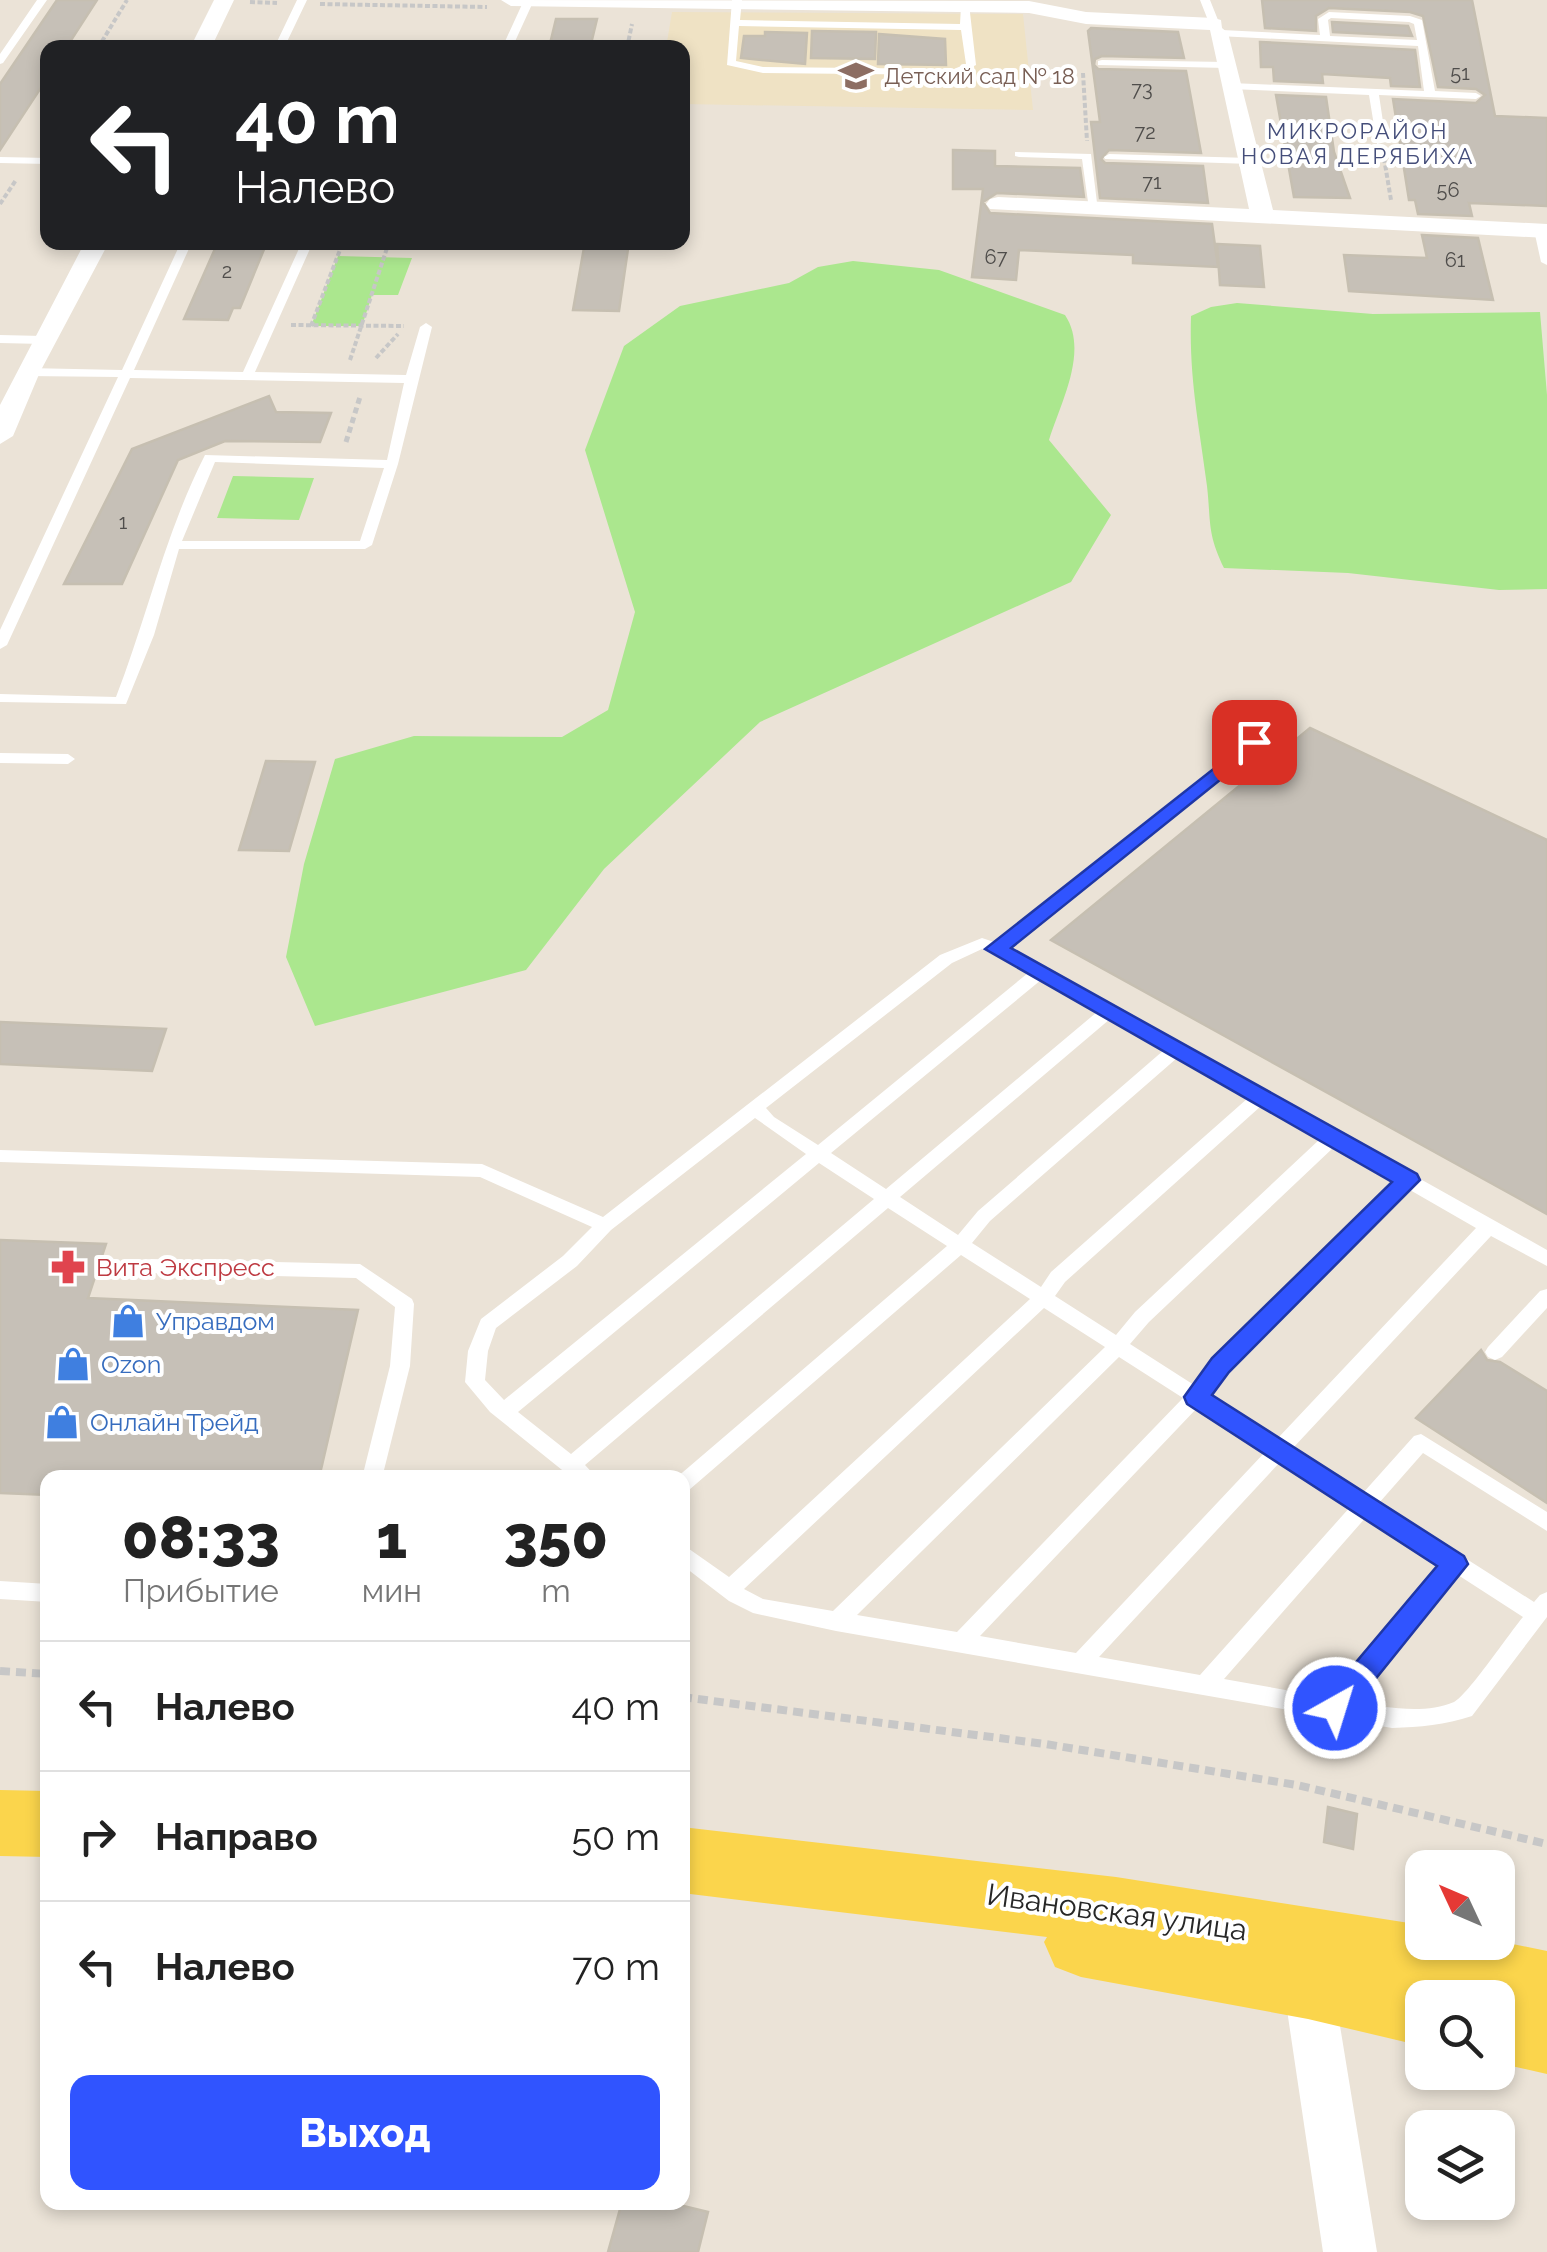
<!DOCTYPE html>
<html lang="ru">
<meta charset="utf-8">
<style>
body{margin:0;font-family:Raleway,sans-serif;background:#f6f6f6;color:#222;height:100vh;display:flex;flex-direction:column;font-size:38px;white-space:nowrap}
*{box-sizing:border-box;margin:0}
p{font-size:32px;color:#767676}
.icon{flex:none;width:55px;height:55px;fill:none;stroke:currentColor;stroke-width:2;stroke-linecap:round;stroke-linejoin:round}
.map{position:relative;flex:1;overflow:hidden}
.details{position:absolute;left:40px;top:1470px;width:650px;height:740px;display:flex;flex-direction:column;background:#fff;border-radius:20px;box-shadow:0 5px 15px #0003}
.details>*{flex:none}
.top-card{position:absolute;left:40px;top:40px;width:650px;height:210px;border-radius:20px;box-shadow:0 5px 15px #0003;background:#202124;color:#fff;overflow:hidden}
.needle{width:65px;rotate:314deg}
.fabs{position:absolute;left:1405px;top:1850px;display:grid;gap:20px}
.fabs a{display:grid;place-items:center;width:110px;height:110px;border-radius:20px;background:#fff;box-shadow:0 5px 15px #0003;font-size:50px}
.pin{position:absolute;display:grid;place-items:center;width:85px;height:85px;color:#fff;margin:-42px;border-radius:20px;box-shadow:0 5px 15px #0006}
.me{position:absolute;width:110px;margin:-55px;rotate:39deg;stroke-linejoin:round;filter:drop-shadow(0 0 8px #0008)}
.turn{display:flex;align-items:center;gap:35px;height:210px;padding:0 30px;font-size:45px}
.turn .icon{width:130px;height:130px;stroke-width:2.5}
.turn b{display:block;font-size:70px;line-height:85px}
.eta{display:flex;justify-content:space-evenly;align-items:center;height:170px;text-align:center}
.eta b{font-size:60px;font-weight:800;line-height:70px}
.primary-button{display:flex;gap:20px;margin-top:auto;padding:20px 30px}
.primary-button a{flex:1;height:115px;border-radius:20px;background:#3054ff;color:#fff;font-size:40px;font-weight:800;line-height:115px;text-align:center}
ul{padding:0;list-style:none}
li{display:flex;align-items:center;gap:30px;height:130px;padding:0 30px;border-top:2px solid #e0e0e0}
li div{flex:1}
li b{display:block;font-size:38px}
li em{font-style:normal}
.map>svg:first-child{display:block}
.education{fill:#efe2c4}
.green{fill:#abe78e}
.building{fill:#c6c0b7;stroke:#c6bfb1;stroke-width:2.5}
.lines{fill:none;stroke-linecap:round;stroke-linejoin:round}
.path-far2{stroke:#c7c7c7;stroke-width:4;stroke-dasharray:5 2.5;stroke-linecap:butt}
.path-far1{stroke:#c7c7c7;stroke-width:5;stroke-dasharray:6 4;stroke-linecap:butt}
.path{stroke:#c7c7c7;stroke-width:8;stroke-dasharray:10 6;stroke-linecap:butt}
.lane{fill:#fff;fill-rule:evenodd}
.street{fill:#fff;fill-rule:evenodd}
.primary{fill:#fbd54c;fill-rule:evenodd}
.route{fill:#3054ff;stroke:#1f37a6;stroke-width:2.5}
.labels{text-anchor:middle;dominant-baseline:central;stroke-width:8;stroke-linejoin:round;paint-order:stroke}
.number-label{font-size:20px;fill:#4f4d4b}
.far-education-label{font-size:22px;fill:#785e54;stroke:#fff;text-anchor:start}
.far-neighbourhood-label{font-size:22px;letter-spacing:2.5px;fill:#454e7a;stroke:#fff}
.health-label{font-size:25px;fill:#be3a42;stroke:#fff;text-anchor:start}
.shop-label{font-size:25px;fill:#366cbe;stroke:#fff;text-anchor:start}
.near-street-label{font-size:30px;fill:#272727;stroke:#fff}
</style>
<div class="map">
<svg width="1547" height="2252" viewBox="0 0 1547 2252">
<rect width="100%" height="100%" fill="#ebe3d7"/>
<path class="education" d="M672 12 1023 14 1033 110 683 104 682 48H666Z"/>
<path class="green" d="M338 256 412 258 398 295H372L362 326H311Z
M853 261 939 270 1065 315C1089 351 1061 402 1049 440L1111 515 1071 582 760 722 604 869 526 970 315 1026 286 957 304 864 335 759 414 736 562 737 608 710 635 612 585 450 624 346 680 306 789 283 818 267Z
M1237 303 1373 314 1540 312 1547 395V589L1499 590 1348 573 1224 568C1207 533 1211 522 1207 486 1199 424 1189 379 1191 316L1211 307Z
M233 476 314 478 299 520 217 518Z"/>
<path class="building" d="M57 0H97L66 48H48V77L0 150V84Z
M1262 0H1472L1495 116 1547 118V206L1469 203 1472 216 1418 214 1415 200H1409L1393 99 1476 103 1485 95 1476 89 1438 87 1423 16 1410 12 1329 8 1316 16V31L1265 28Z
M556 19H597L590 48H549Z
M1332 22 1408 26 1412 36 1333 32Z
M1091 28 1178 32 1184 58 1102 56 1095 59 1094 65 1098 69 1186 71 1201 153 1109 150 1101 159 1105 163 1203 166 1208 203 1100 198 1091 122H1100L1088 31Z
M812 31 876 32 875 59 811 58Z
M765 32 807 33 805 64 741 58 744 36H765Z
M879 34 945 39 946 65 878 64Z
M1260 42 1415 50 1420 87 1391 86 1390 78 1322 74 1323 83 1274 81 1273 67H1261Z
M1276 95 1326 97 1334 152 1350 198 1294 197Z
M953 150 995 151V166L1080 168 1084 197 997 193 983 202 990 213 1212 224 1218 267 1133 263V255L1019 250 1016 280 972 277 983 189H953Z
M1422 235 1478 238 1493 300 1349 291 1344 255 1427 258Z
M218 242H267L240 308H233L228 320 184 319Z
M585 242H629L619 311 573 310Z
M1217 244 1260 246 1264 287 1220 285Z
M269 396 276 412 331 413 320 442 225 441 178 460 122 584H64L132 449Z
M1310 728 1547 840V1214L1051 940Z
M266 761 315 762 289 851 239 850Z
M0 1022 166 1029 152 1071 0 1064Z
M0 1240 106 1244 88 1298 358 1310 319 1478H48V1495L0 1493Z
M1481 1350 1487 1360 1500 1362 1547 1391V1503L1416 1418Z
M1328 1807 1357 1814 1353 1849 1324 1842Z
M622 2202H667L708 2212 698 2252H608Z"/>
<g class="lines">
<path class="path-far2" d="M250 2 277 3
M320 4 487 7
M98 48 127 0
M627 48 632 24
M1083 73 1087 141
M1384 158 1391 200
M0 204 16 180
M291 325 404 326
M311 326 343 242
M376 358 398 334
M350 360 389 242"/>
<path class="path-far1" d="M346 442 360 397"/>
<path class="path" d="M0 1671 48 1674
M682 1697 1045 1744 1297 1785 1547 1844"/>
<path class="lane" d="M37 0H47L3 63 0 64V54Z
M297 0H307L284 48H274Z
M524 0H534L512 48H502Z
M732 0H742L740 20 960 24 961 6 969 4 976 65 956 75 763 73 727 65ZM739 26 961 30 966 64 954 69 763 67 736 61Z
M1200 0H1210L1222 30 1320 35 1318 19 1329 12 1410 16 1422 20 1435 91 1476 93 1481 96 1476 99 1379 95 1386 142 1377 144 1369 95 1231 89 1226 86 1231 83 1424 91 1418 46 1218 36 1213 33ZM1331 18 1409 22 1414 24 1417 40 1330 36 1328 20Z
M1102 60 1226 62 1231 65 1226 68 1098 65V61Z
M1015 152 1091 154 1098 211 1089 209 1082 159 1019 157 1015 156Z
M1109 154 1250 158 1255 161 1250 164 1105 159 1104 157Z
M0 157 48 158V164L0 163Z
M1540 227 1544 228 1547 237V265L1541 262 1534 230Z
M181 242H192L134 370 243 372 302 242H313L255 372 406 375 420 327 426 323 432 327 398 464 372 545 365 549H179L154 635 126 704 0 702V694L116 697C147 617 166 531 205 455L387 460 404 383 130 378 7 645 0 649V630L118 377 27 376 21 372 27 368 122 370ZM215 462 384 468 360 541H182Z
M0 335 43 336 49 340 43 344 0 343Z
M1254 738 1261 742 1259 745 1008 948 1547 1250V1266L1491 1236 1293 1448 1363 1493 1414 1436 1421 1434 1547 1512V1531L1423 1453 1379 1503 1534 1602 1540 1595 1547 1592V1617L1472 1716C1445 1725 1420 1727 1392 1728L836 1631 753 1613 729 1601 682 1565V1544L729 1577 1030 1299 961 1255 689 1490 682 1492V1478H676L947 1246 888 1208 585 1465 597 1478H572L490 1412 465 1382 468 1351 481 1319 563 1256 592 1227 480 1177 0 1162V1150L482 1164 603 1217 940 955 982 938 994 942 1249 739ZM982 949 1028 973 818 1145 774 1117 766 1108 952 963ZM1041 980 1097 1012 886 1189 831 1153ZM1110 1019 1164 1050 978 1211 958 1235 900 1197ZM1177 1058 1248 1098 1051 1272 1041 1287 972 1243 990 1221ZM1261 1106 1320 1139 1135 1312 1116 1335 1055 1296 1065 1282ZM755 1118 806 1154 504 1400 485 1380 488 1351 496 1328 577 1266 611 1230ZM1334 1147 1396 1182 1214 1360 1194 1385 1130 1344 1149 1322ZM819 1163 874 1199 571 1454 518 1412ZM1410 1190 1476 1228 1278 1438 1209 1394 1228 1370ZM1044 1308 1105 1347 833 1611 763 1599 744 1589ZM1119 1357 1183 1398 957 1632 857 1615ZM1198 1407 1266 1451 1076 1653 980 1636ZM1281 1461 1351 1506 1200 1675 1099 1657ZM1367 1516 1442 1565 1330 1698 1224 1679ZM1458 1575 1523 1617C1510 1632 1468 1695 1454 1702 1424 1715 1384 1707 1354 1702Z
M0 753 68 754 75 759 68 764 0 763Z
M151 1259 360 1264 412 1299 414 1304 410 1366 382 1478H362L390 1366 395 1307 356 1278 151 1273 144 1271 142 1266 144 1261Z
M1547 1289V1308L1502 1357 1495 1360 1488 1357 1485 1352 1488 1347 1540 1291Z
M0 1581 48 1584V1602L0 1599Z"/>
<path class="street" d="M214 0H234L211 48H190Z
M501 0 1029 1 1086 12 1214 18 1221 20 1222 28 1228 33 1273 210 1547 224V238L990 209 986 204 990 199 998 197 1249 209 1210 30 1086 24 1029 13 511 6Z
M85 242H109L40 372 13 436 0 444V405Z
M1308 1958 1326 1966 1333 1983 1377 2252H1323L1283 1983 1290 1966Z"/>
<path class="primary" d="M0 1790 48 1791V1857L0 1856Z
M682 1827 1116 1877 1422 1925V1942L1498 1941 1547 1951V2074L1498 2063V1998H1422V2046L1308 2019 1081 1977 1055 1967 1044 1942 1047 1937 682 1893Z"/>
</g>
<path class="route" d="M1254 737 1263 742 1261 747 1011 948 1417 1174 1420 1180 1229 1372 1212 1395 1464 1556 1468 1564 1345 1717 1335 1720 1325 1717 1321 1708 1325 1699 1437 1566 1187 1404 1184 1397 1212 1358 1392 1182 985 949Z"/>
<defs>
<g id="school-bare" transform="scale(2.7)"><path d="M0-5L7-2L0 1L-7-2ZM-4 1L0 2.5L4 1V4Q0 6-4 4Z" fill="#8d6e63" stroke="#fff" stroke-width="2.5" paint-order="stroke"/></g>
<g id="pharmacy-bare" transform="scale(2.7)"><path d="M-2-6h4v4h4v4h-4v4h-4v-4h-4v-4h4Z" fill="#e0444e" stroke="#fff" stroke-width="2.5" paint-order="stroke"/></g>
<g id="shop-bare" transform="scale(2.7)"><path d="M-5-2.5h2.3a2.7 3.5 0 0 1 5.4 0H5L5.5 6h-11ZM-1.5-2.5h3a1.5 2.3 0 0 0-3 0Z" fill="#3f7fe0" stroke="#fff" stroke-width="2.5" paint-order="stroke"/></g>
</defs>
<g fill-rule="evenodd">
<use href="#school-bare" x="856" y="76"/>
<use href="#pharmacy-bare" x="68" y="1267"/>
<use href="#shop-bare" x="128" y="1321"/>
<use href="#shop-bare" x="73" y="1364"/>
<use href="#shop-bare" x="62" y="1422"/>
</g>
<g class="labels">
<g class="number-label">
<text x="1460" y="73">51</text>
<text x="1142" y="89">73</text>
<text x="1145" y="132">72</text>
<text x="1152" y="182">71</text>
<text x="1448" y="190">56</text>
<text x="996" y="257">67</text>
<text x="1455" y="260">61</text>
<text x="227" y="271">2</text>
<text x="123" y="522">1</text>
</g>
<g class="far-education-label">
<text x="884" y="76">Детский сад № 18</text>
</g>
<g class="far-neighbourhood-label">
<text x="1358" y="131">МИКРОРАЙОН<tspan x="1358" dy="25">НОВАЯ ДЕРЯБИХА</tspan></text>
</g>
<g class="health-label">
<text x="96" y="1267">Вита Экспресс</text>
</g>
<g class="shop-label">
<text x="156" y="1321">Управдом</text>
<text x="101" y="1364">Ozon</text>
<text x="90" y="1422">Онлайн Трейд</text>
</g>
<g class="near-street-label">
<text transform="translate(1117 1912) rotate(8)">Ивановская улица</text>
</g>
</g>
</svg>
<div class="fabs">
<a><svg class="needle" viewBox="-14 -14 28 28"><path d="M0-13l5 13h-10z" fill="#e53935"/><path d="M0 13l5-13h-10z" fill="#767676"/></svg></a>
<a><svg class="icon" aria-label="search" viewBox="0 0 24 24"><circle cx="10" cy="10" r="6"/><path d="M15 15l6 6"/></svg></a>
<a><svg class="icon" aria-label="layers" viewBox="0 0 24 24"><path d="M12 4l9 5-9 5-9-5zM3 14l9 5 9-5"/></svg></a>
</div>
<div class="pin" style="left:1254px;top:742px;background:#d93025"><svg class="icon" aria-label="arrive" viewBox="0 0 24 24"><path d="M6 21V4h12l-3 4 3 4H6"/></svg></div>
<svg class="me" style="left:1335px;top:1708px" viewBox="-20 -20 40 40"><circle r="17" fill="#3054ff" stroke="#fff" stroke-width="3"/><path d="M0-11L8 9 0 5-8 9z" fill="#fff"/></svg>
<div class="top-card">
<div class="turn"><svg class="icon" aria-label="left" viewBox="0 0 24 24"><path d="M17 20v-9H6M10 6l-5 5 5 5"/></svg><div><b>40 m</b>Налево</div></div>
</div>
<section class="details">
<div class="eta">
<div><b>08:33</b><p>Прибытие</p></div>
<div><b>1</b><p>мин</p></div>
<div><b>350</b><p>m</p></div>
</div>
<ul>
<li><svg class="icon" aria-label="left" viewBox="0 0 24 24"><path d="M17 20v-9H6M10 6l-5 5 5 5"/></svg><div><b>Налево</b></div><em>40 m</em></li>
<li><svg class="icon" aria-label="right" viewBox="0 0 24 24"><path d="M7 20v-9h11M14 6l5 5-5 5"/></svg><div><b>Направо</b></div><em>50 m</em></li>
<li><svg class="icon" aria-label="left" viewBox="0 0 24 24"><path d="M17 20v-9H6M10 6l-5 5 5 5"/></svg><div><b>Налево</b></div><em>70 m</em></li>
</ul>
<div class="primary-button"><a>Выход</a></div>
</section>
</div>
